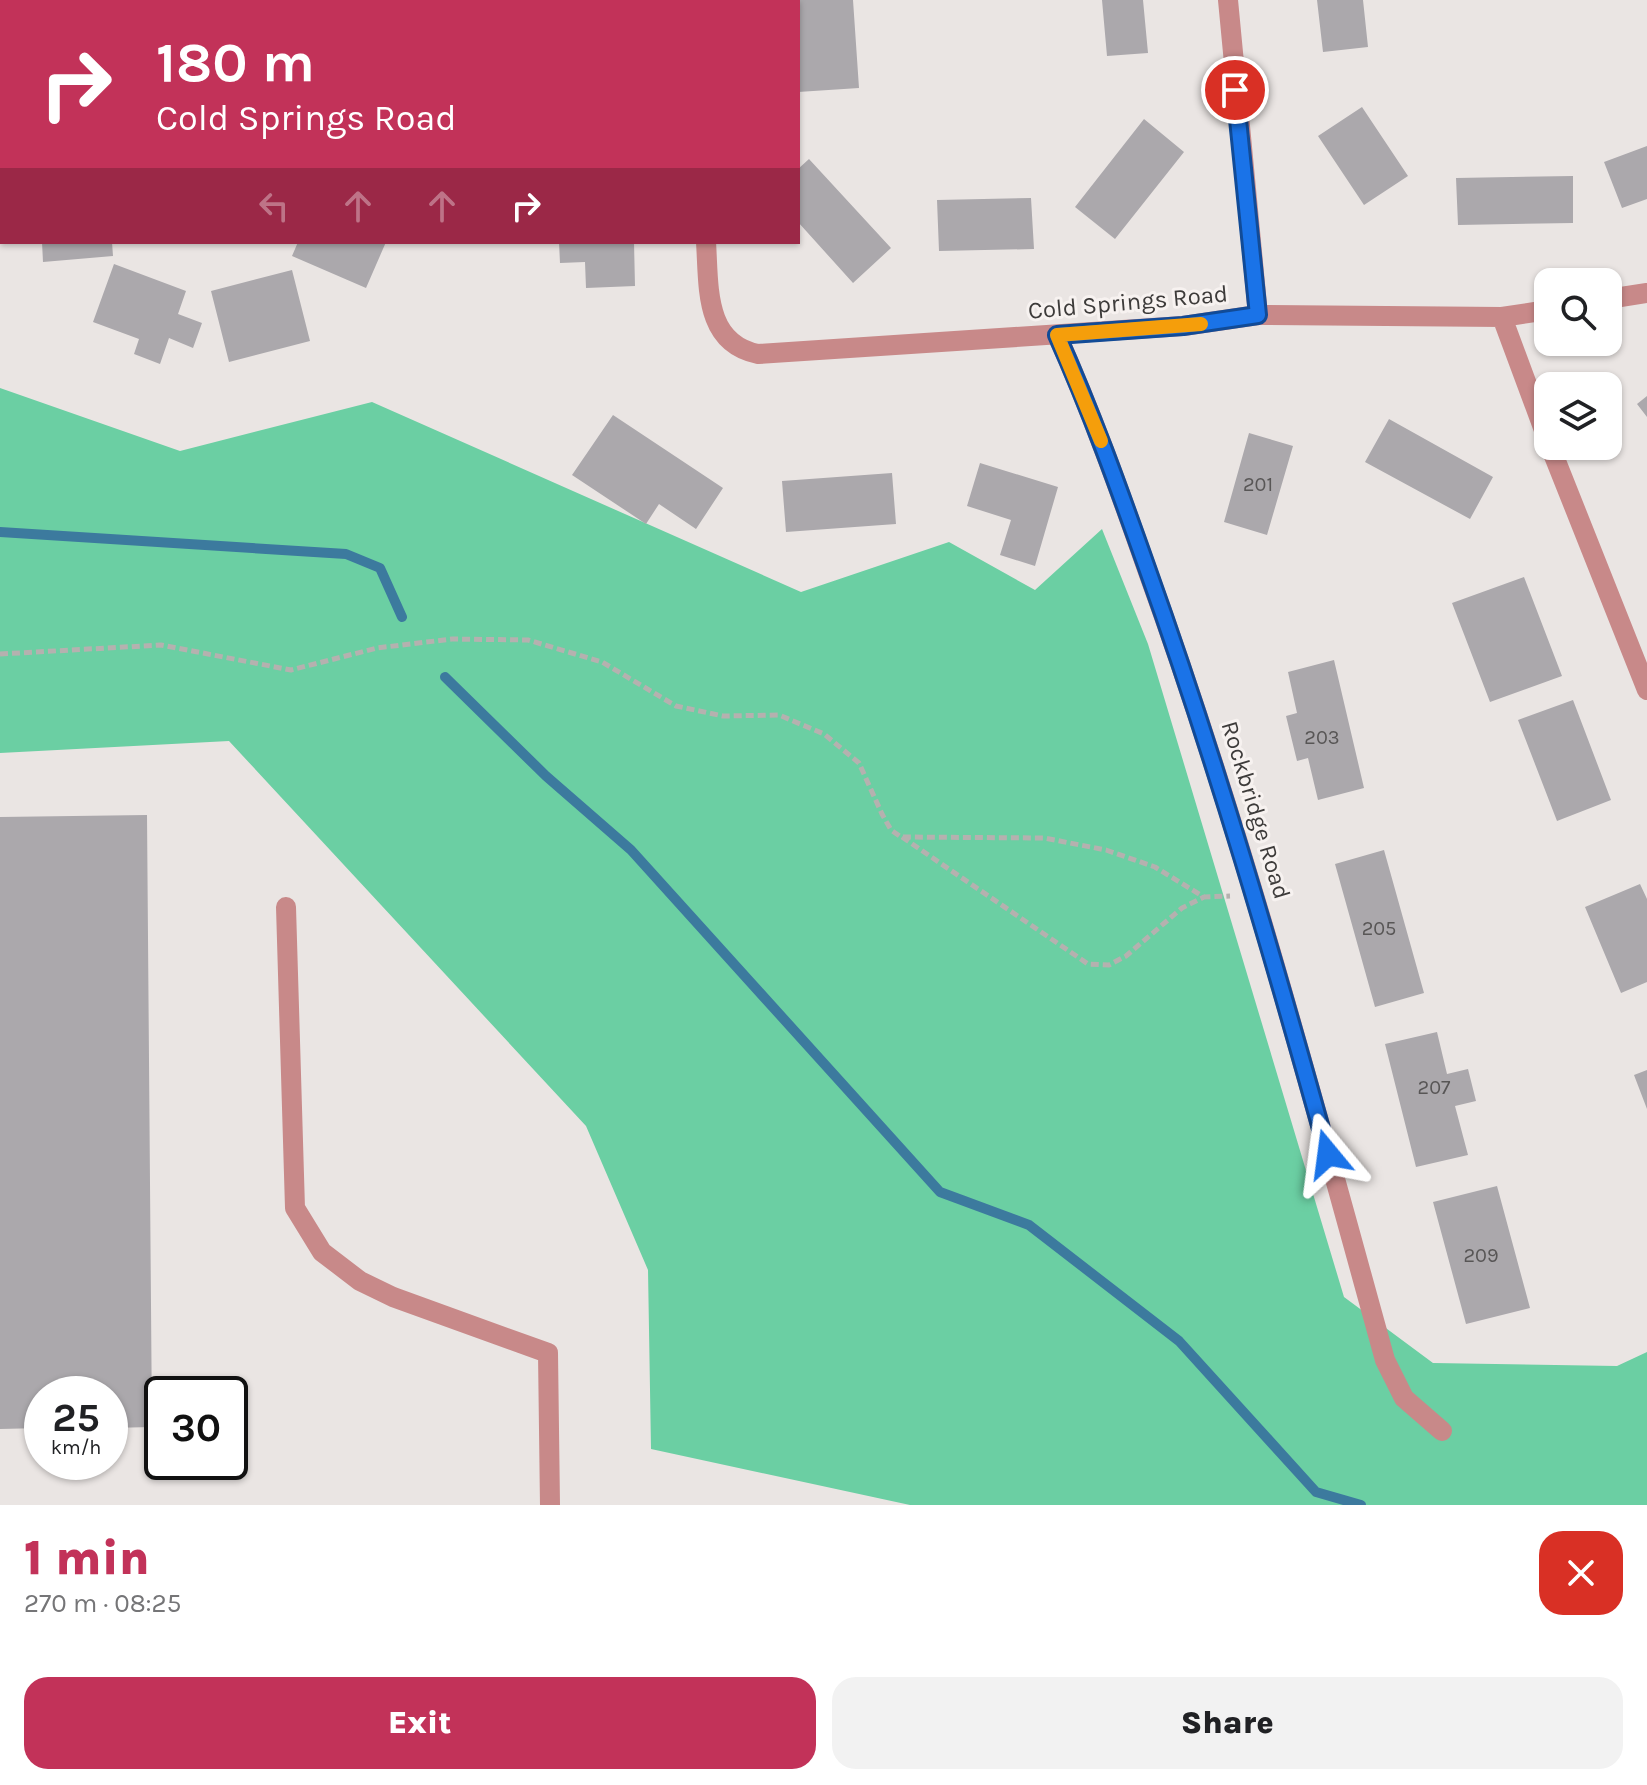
<!DOCTYPE html>
<meta charset="utf-8">
<style>
body{margin:0;font-family:Karla,sans-serif;background:#f2f2f2;color:#202124;height:100vh;display:flex;flex-direction:column;font-size:30px;white-space:nowrap}
*{box-sizing:border-box;margin:0}
p{font-size:26px;color:#757577}
.icon{flex:none;width:44px;height:44px;fill:none;stroke:currentColor;stroke-width:2;stroke-linecap:round;stroke-linejoin:round}
.map{position:relative;height:1505px;overflow:hidden}
.details{display:flex;flex-direction:column;background:#fff;flex:1}
.details>*{flex:none}
.guide{position:absolute;left:0px;top:0px;width:800px;height:244px;box-shadow:0 2px 6px #0004;background:#c23259;color:#fff;overflow:hidden}
.buttons{position:absolute;left:1534px;top:268px;display:grid;gap:16px}
.buttons a{display:grid;place-items:center;width:88px;height:88px;border-radius:16px;background:#fff;box-shadow:0 2px 6px #0004;font-size:40px}
.speed{position:absolute;left:24px;top:1376px;display:flex;gap:16px;font-size:40px;font-weight:700;text-align:center}
.speed>*{display:grid;place-content:center;width:104px;height:104px;border-radius:50%;background:#fff;box-shadow:0 2px 6px #0004;line-height:1}
.speed small{font-size:20px;font-weight:400}
.speed .limit{border:4px solid #111;border-radius:12px;background:#fff;color:#111}
.pin{position:absolute;display:grid;place-items:center;width:68px;height:68px;color:#fff;margin:-34px;border:4px solid #fff;border-radius:50%;box-shadow:0 2px 8px #0007}
.me{position:absolute;width:88px;margin:-44px;rotate:344deg;stroke-linejoin:round;filter:drop-shadow(0 0 6px #0008)}
.turn{display:flex;align-items:center;gap:28px;height:168px;padding:0 24px;font-size:36px}
.turn .icon{width:104px;height:104px;stroke-width:2.5}
.turn b{display:block;font-size:56px;line-height:68px}
.lanes{display:flex;align-items:center;height:76px;padding:0 24px;background:#0003;justify-content:center;gap:40px;direction:ltr}
.lanes .off{opacity:.35}
.round{display:grid;place-items:center;flex:none;width:84px;height:84px;border-radius:24px;background:#f2f2f2}
.headline{display:flex;align-items:center;justify-content:space-between;height:136px;padding:0 24px}
h1{font-size:48px;font-weight:800;line-height:60px;color:#c23259}
.button{display:flex;gap:16px;margin-top:auto;padding:16px 24px}
.button a{flex:1;height:92px;border-radius:24px;background:#c23259;color:#fff;font-size:32px;font-weight:800;line-height:92px;text-align:center}
.button a+a{background:#f2f2f2;color:#202124}
.map>svg:first-child{display:block}
.forest{fill:#6bcfa3}
.lines{fill:none;stroke-linecap:round;stroke-linejoin:round}
.stream{stroke:#3c7a9e;stroke-width:10}
.building{fill:#aba8ac}
.path{stroke:#b5b1af;stroke-width:5;stroke-dasharray:8 4;stroke-linecap:butt}
.minor{stroke:#c88989;stroke-width:20}
.route-casing{stroke:#114b97;stroke-width:20}
.route{stroke:#1a73e8;stroke-width:14}
.slow{stroke:#f59e0b;stroke-width:14}
.labels{text-anchor:middle;dominant-baseline:central;stroke-width:6;stroke-linejoin:round;paint-order:stroke}
.number-label{font-size:20px;fill:#585656}
.street-label{font-size:24px;fill:#3d3b3a;stroke:#f7f2f0}
</style>
<div class="map">
<svg width="1647" height="1505" viewBox="0 0 1647 1505">
<rect width="100%" height="100%" fill="#eae5e3"/>
<path class="forest" d="M0 388 180 451 372 402 801 592 949 542 1035 590 1102 529 1148 644 1344 1297 1433 1363 1617 1366 1647 1352V1505H910L651 1449 648 1270 586 1126 229 741 0 753Z"/>
<g class="lines">
<path class="stream" d="M0 532 346 554 380 568 402 617
M445 677 546 776 631 850 940 1192 1029 1225 1179 1341 1316 1492 1361 1505"/>
</g>
<path class="building" d="M798 0H853L859 88 798 92Z
M1102 0H1143L1148 53 1107 56Z
M1317 0H1363L1368 47 1323 52Z
M1362 107 1408 176 1364 205 1318 136Z
M1144 119 1184 152 1115 239 1075 207Z
M1647 146V199L1622 208 1604 162Z
M809 159 891 248 853 283 798 222V169Z
M1573 176V223L1458 225 1456 178Z
M1031 198 1034 249 939 251 937 200Z
M42 242H112L113 256 43 262Z
M298 242H386L366 288 292 256Z
M559 242H634L635 286 586 288 585 262 560 263Z
M114 264 186 291 178 314 202 323 193 348 169 338 160 364 134 354 139 339 93 322Z
M292 270 310 341 229 362 211 291Z
M1647 396V417L1637 404Z
M613 415 723 488 696 529 659 504 646 524 572 475Z
M1389 419 1493 477 1470 519 1365 462Z
M1249 433 1293 446 1267 535 1224 522Z
M980 463 1058 487 1035 566 1000 555 1011 520 967 506Z
M892 473 896 524 786 532 782 481Z
M1524 577 1562 676 1490 702 1452 603Z
M1334 660 1364 788 1318 800 1308 758 1297 761 1286 716 1297 713 1288 672Z
M1573 700 1611 800 1557 821 1518 720Z
M147 815 152 1427 110 1428V1394H42V1428L0 1429V817Z
M1384 850 1424 993 1375 1007 1335 864Z
M1640 884 1647 899V982L1621 993 1585 907Z
M1437 1032 1447 1074 1468 1069 1476 1101 1455 1106 1468 1155 1416 1167 1385 1044Z
M1647 1070V1109L1634 1075Z
M1497 1186 1530 1308 1466 1324 1433 1202Z"/>
<g class="lines">
<path class="path" d="M0 654 161 645 291 670 377 648 452 639 528 640 602 662 676 706 723 716 779 715 824 734 859 763 882 814 891 830 901 837 1044 838 1106 850 1155 867 1204 897 1230 896
M902 837 1088 964 1109 965 1126 956 1182 908 1204 897"/>
<path class="minor" d="M235 0V2
M685 0 686 2
M1228 0 1258 315
M706 242C709 287 704 343 758 354L1183 326 1258 315 1502 317 1548 310
M1608 299 1647 293
M1502 317 1548 441
M1057 335C1092 413 1120 492 1148 572 1242 831 1312 1096 1385 1360L1404 1398 1442 1431
M1550 446 1647 690
M286 907 295 1208 322 1252 360 1281 393 1297 548 1353 550 1505"/>
</g>
<g class="lines">
<g class="route-casing">
<path id="route" d="M1235 90 1258 315 1183 326 1057 335C1091 411 1119 489 1147 568 1216 761 1273 956 1328 1154"/>
</g>
<use href="#route" class="route"/>
<path class="slow" d="M1101 441 1057 335 1201 324"/>
</g>
<g class="labels">
<g class="number-label">
<text x="1258" y="484">201</text>
<text x="1322" y="737">203</text>
<text x="1379" y="928">205</text>
<text x="1434" y="1087">207</text>
<text x="1481" y="1255">209</text>
</g>
<g class="street-label">
<text transform="translate(1128 302) rotate(-5)">Cold Springs Road</text>
<text transform="translate(1256 810) rotate(73)">Rockbridge Road</text>
</g>
</g>
</svg>
<div class="buttons">
<a><svg class="icon" aria-label="search" viewBox="0 0 24 24"><circle cx="10" cy="10" r="6"/><path d="M15 15l6 6"/></svg></a>
<a><svg class="icon" aria-label="layers" viewBox="0 0 24 24"><path d="M12 4l9 5-9 5-9-5zM3 14l9 5 9-5"/></svg></a>
</div>
<div class="speed"><div>25<small>km/h</small></div><div class="limit">30</div></div>
<div class="pin" style="left:1235px;top:90px;background:#d93025"><svg class="icon" aria-label="arrive" viewBox="0 0 24 24"><path d="M6 21V4h12l-3 4 3 4H6"/></svg></div>
<svg class="me" style="left:1328px;top:1154px" viewBox="-20 -20 40 40"><path d="M0-17L14 15 0 8-14 15z" fill="#1a73e8" stroke="#fff" stroke-width="4"/></svg>
<div class="guide">
<div class="turn"><svg class="icon" aria-label="right" viewBox="0 0 24 24"><path d="M7 20v-9h11M14 6l5 5-5 5"/></svg><div><b>180 m</b>Cold Springs Road</div></div>
<div class="lanes"><svg class="icon off" aria-label="left" viewBox="0 0 24 24"><path d="M17 20v-9H6M10 6l-5 5 5 5"/></svg><svg class="icon off" aria-label="ahead" viewBox="0 0 24 24"><path d="M12 20V5M6 11l6-6 6 6"/></svg><svg class="icon off" aria-label="ahead" viewBox="0 0 24 24"><path d="M12 20V5M6 11l6-6 6 6"/></svg><svg class="icon" aria-label="right" viewBox="0 0 24 24"><path d="M7 20v-9h11M14 6l5 5-5 5"/></svg></div>
</div>
</div>
<section class="details">
<div class="headline"><div><h1>1 min</h1><p>270 m · 08:25</p></div><a class="round" style="background:#d93025;color:#fff"><svg class="icon" aria-label="close" viewBox="0 0 24 24"><path d="M6 6l12 12M18 6L6 18"/></svg></a></div>
<div class="button"><a>Exit</a><a>Share</a></div>
</section>
